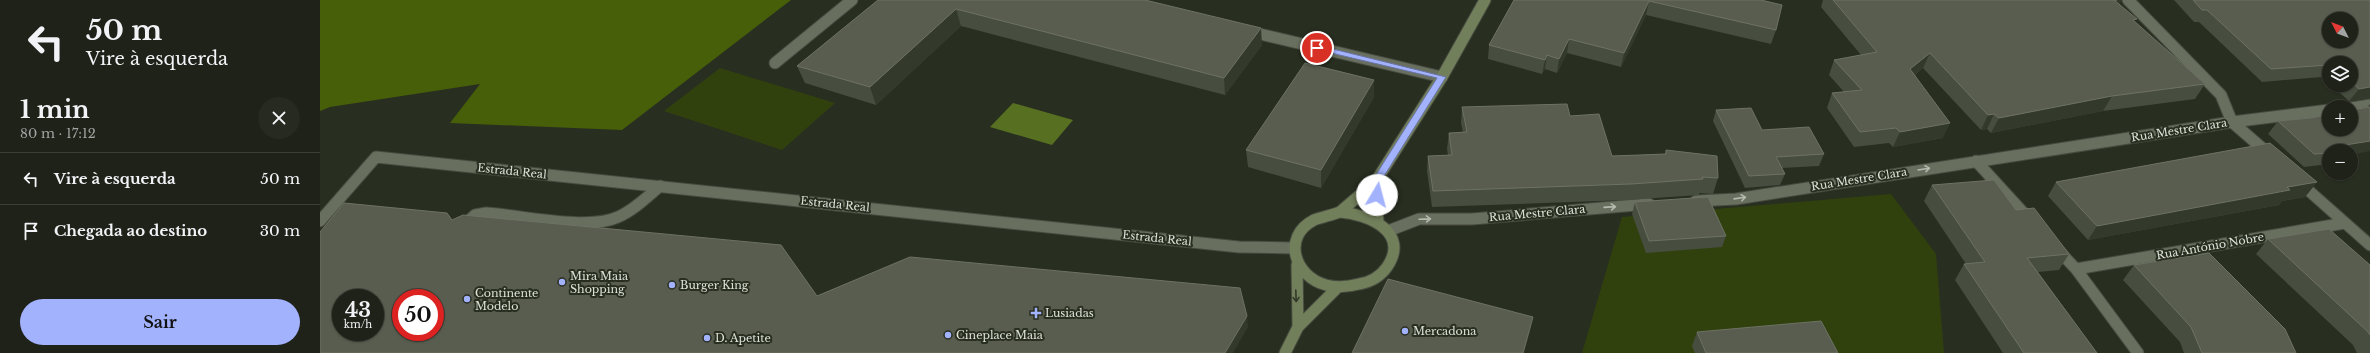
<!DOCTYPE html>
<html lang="pt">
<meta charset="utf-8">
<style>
body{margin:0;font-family:"Libre Baskerville",serif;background:#262a21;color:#f1f3f6;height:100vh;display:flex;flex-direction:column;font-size:15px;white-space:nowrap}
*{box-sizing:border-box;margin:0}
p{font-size:13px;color:#a1a4a2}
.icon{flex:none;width:22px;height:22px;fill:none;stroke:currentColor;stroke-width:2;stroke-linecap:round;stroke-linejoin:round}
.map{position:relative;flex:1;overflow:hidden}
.panel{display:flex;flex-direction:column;background:#1e2218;width:320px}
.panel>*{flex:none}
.top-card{background:#1e2218;color:#f1f3f6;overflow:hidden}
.needle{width:26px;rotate:312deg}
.buttons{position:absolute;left:2002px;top:12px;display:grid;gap:8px}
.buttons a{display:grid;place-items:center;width:36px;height:36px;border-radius:50%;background:#1e2218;box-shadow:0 1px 3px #0004,0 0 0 1px #3c3f37;font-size:20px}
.speed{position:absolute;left:12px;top:289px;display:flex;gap:8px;font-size:20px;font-weight:700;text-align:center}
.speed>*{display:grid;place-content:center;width:52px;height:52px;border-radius:50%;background:#1e2218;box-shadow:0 1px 3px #0004,0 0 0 1px #3c3f37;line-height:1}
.speed small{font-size:10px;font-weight:400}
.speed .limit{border:6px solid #d22;background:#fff;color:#111}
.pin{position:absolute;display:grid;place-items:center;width:34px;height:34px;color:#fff;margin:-17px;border:2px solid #fff;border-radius:50%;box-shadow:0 1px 4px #0007}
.me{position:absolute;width:44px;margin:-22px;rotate:8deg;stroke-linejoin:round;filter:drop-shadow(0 0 3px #0008)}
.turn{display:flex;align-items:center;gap:14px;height:84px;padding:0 20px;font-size:18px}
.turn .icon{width:52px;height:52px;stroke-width:2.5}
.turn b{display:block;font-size:28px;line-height:34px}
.round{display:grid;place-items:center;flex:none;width:42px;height:42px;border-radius:21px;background:#262a21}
.head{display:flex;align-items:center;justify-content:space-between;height:68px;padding:0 20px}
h1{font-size:24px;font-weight:700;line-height:30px}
.button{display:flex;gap:8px;margin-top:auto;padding:8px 20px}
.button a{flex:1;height:46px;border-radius:24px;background:#a3b2fd;color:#111;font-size:16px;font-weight:700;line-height:46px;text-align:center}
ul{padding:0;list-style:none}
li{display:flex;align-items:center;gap:12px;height:52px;padding:0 20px;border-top:1px solid #3c3f37}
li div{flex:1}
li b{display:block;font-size:15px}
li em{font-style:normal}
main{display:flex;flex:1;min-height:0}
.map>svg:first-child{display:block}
.green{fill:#31410e}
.forest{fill:#475f09}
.water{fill:#576f21}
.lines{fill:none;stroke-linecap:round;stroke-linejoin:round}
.service-casing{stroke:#464b3f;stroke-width:13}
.minor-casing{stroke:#464b3f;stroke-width:13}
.secondary-casing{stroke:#464b3f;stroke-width:13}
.service{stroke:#686f5f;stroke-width:11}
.minor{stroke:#686f5f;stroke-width:11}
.secondary{stroke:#727f5b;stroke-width:11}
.wall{fill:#474d3f}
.shaded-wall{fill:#343a2b}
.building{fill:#585d4f;stroke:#6d7265;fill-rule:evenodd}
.oneway{stroke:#b5baae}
.oneway2{stroke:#333a29}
.route{fill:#a3b2fd;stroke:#6a74a4}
.poi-dot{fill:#a3b2fd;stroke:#282e20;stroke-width:1.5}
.labels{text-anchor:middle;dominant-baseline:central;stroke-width:4;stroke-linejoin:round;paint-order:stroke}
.street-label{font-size:11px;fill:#dee2d9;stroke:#282e20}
.poi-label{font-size:11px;fill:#dee2d9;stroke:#282e20;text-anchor:start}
</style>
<main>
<section class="panel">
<div class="top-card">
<div class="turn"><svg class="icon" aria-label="left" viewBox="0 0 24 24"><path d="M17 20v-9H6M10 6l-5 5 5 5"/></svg><div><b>50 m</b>Vire à esquerda</div></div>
</div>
<div class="head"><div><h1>1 min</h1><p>80 m · 17:12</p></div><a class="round"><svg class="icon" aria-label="close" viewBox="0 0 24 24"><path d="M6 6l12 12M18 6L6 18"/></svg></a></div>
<ul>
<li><svg class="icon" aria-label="left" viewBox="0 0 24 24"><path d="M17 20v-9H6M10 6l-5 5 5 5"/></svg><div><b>Vire à esquerda</b></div><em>50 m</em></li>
<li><svg class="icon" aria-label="arrive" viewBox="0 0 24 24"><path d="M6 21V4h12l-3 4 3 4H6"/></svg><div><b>Chegada ao destino</b></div><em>30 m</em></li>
</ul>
<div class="button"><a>Sair</a></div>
</section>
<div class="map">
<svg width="2050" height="353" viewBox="0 0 2050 353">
<rect width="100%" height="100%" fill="#282e20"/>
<path class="green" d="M400 68 515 103 462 150 344 111Z
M1571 194 1616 254 1624 353H1262L1302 217Z"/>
<path class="forest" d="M0 0H471L302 130 130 123 160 84 10 107 0 111Z"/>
<path class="water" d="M693 103 753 120 732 145 670 127Z"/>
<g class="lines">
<g class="service-casing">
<path id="service" d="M927 31 1122 77
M455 63 532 0
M144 225 155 215 166 213C200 215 268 231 298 217 314 210 327 197 340 186"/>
</g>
<g class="minor-casing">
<path id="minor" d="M1808 0 1901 95 1912 122 1950 155
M2031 108 2050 105
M1656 161 1711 221
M1979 182 2050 245
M1376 201 1416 199 1912 122 2009 110
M0 221 56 157 919 247 973 248
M1068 231 1099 219H1152L1329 204
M1736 248 1756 269 1818 353
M1756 269 2025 223"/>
</g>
<g class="secondary-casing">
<path id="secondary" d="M1056 181 1058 222
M1020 212C1048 214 1091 232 1067 267 1060 277 1051 282 1039 284 1028 287 1018 288 1006 285 975 277 961 237 994 220 1002 217 1012 215 1020 212Z
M1020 212 1056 181 1122 77 1165 0
M977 265 978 327
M965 353 978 327 1018 287"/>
</g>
<use href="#service" class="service"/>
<use href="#minor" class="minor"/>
<use href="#secondary" class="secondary"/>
</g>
<path class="wall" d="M558 0 942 45 905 95 641 26 556 105 485 83 477 66Z
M1194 0H1441L1456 30 1451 44 1326 15 1301 67 1247 53 1237 73 1225 69 1222 74 1168 59 1169 45Z
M1503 0H1802L1799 4 1815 22 1885 84 1875 99 1783 111 1671 133 1667 129 1661 130 1603 68 1595 75 1623 138 1573 147 1569 143 1534 147 1507 108 1512 93 1524 92 1509 75 1514 60 1541 55 1501 7Z
M1854 0H2050V98L2029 101 2011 85H2031V63H2009V83L2002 77 1942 82 1879 22H1874Z
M1054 97 1001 188 928 167 926 150Z
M2050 104V151H2009V164L1984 167 1948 134 1958 121 1991 118 2047 107Z
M1142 107 1250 116 1292 156 1345 154 1346 150 1398 178 1393 194 1379 193V195L1307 200 1112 207 1107 171 1108 156 1128 155 1127 149 1129 133H1143L1141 123Z
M1396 110 1442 130 1504 154 1499 166 1462 168 1465 174 1460 185 1425 188 1393 121Z
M1736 182H1997L1985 197 1962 201 1959 205 1768 240 1728 196Z
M1612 185 1696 210 1749 254 1739 270 1718 272 1777 353H1683L1635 280 1644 264H1646L1604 201Z
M1315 202 1406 236 1402 247 1326 253 1312 214Z
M1948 239 2050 265V353H2037L2033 345 1936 254Z
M1814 265 1976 353H1864L1860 342 1803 280Z
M1377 332 1518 353H1375L1372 346Z"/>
<path class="shaded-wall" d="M1794 0H1802L1794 14Z
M1329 1 1326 15 1301 67 1304 53Z
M636 9 641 26 556 105 550 87Z
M941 28 942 45 905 95 904 78Z
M1249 39 1247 53 1237 73 1239 59Z
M1610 53 1603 68 1584 84 1590 69Z
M1227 55 1225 69 1222 74 1225 60Z
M1054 80V97L1001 188V170Z
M2050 87V97L2049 98 2029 101 2039 89Z
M1792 96 1783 111 1671 133 1679 118Z
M1674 114 1667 129 1661 130 1668 115Z
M1630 123 1623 138 1573 147 1580 132Z
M2050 141V151L2031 155V151H2030L2025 145Z
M1997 182 1985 197 1962 201 1959 205 1768 240 1777 226Z
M927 316 928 327 913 353H905Z
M1213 317 1211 328 1204 353H1203Z"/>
<path class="building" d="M558 0H825L941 28 904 78 636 9 550 87 477 66Z
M1194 0H1441L1462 5 1456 30 1329 1 1304 53 1249 39 1239 59 1227 55 1225 60 1169 45Z
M1513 0H1797H1794L1817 19 1813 20 1885 84 1792 96 1679 118 1674 114 1668 115 1610 53 1590 69 1630 123 1580 132 1576 128 1540 132 1512 93 1542 90 1514 60 1557 52Z
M1873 0H2050V87L2039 89 2031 81V63H2009V65L1951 69 1887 10H1882ZM2009 19H2031V41H2009Z
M985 63 1054 80 1001 170 926 150Z
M1247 104 1250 116 1279 114 1292 156 1346 154V150L1397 156 1398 178 1382 177 1383 179 1311 184 1113 191 1108 156 1132 155 1129 133 1147 132 1142 107Z
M2050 107V141L2025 145 2030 151H2009V153L1994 154 1958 121 1991 118 2009 114V129H2031V110Z
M1431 108 1442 130 1489 127 1504 154 1456 157 1465 174 1429 176 1396 110Z
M1950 143 1997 182 1967 187 1970 190 1777 226 1736 182Z
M1674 180 1696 210 1714 208 1749 254 1707 258 1777 353H1704L1644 264 1665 262 1612 185Z
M1388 197 1406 236 1329 241 1315 202Z
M24 203 127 213 132 220 143 215 461 245 497 296 590 257 920 288 927 316 905 353H0V232ZM21 298H55V332H21ZM81 298H115V332H81Z
M2009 229 2050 265V335L2047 331 1948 239Z
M1889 253 1965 329 1976 353H1882L1871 327 1814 265Z
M1068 279 1213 317 1203 353H1032Z
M1501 321 1518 353H1386L1377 332Z"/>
<defs><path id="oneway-shaft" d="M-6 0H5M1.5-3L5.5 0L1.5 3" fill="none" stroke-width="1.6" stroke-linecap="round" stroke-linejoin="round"/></defs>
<g class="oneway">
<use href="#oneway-shaft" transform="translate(1604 169) rotate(-9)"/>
<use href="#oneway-shaft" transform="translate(1420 198) rotate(-8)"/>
<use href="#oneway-shaft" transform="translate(1290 207) rotate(-4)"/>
<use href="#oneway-shaft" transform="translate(1105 219) rotate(-2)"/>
</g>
<use class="oneway2" href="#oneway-shaft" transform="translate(976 296) rotate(88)"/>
<path class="route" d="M997 45 1126 77 1061 181 1060 197 1057 198 1052 195V181L1117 78 994 49 993 48Z"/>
<g class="poi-dot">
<circle cx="242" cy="282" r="4"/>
<circle cx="352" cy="285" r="4"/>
<circle cx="147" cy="299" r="4"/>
<path d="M714 307h4v4h4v4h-4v4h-4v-4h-4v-4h4z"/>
<circle cx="1085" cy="331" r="4"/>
<circle cx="628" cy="335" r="4"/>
<circle cx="387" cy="338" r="4"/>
</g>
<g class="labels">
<g class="street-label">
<text transform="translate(1859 130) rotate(-9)">Rua Mestre Clara</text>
<text transform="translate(192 171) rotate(6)">Estrada Real</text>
<text transform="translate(1539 179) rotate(-9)">Rua Mestre Clara</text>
<text transform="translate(515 204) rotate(6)">Estrada Real</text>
<text transform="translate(1217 213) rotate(-5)">Rua Mestre Clara</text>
<text transform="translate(837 238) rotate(6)">Estrada Real</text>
<text transform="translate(1890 246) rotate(-10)">Rua António Nobre</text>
</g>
<g class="poi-label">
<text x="250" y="276">Mira Maia<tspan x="250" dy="13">Shopping</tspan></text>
<text x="360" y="285">Burger King</text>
<text x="155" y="293">Continente<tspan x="155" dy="13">Modelo</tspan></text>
<text x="725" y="313">Lusiadas</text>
<text x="1093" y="331">Mercadona</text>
<text x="636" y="335">Cineplace Maia</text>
<text x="395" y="338">D. Apetite</text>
</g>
</g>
</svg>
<div class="buttons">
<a><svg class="needle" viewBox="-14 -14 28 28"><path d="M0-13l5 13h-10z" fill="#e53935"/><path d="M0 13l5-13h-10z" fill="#a1a4a2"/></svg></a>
<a><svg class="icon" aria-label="layers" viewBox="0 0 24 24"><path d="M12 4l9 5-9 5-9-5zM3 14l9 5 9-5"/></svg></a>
<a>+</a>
<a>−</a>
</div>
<div class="speed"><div>43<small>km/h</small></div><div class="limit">50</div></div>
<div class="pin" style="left:997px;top:48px;background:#d93025"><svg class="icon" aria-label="arrive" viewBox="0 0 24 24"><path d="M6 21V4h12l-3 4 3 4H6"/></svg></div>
<svg class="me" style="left:1057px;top:195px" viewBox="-20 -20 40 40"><circle r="19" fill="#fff"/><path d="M0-13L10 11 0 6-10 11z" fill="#a3b2fd"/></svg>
</div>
</main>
